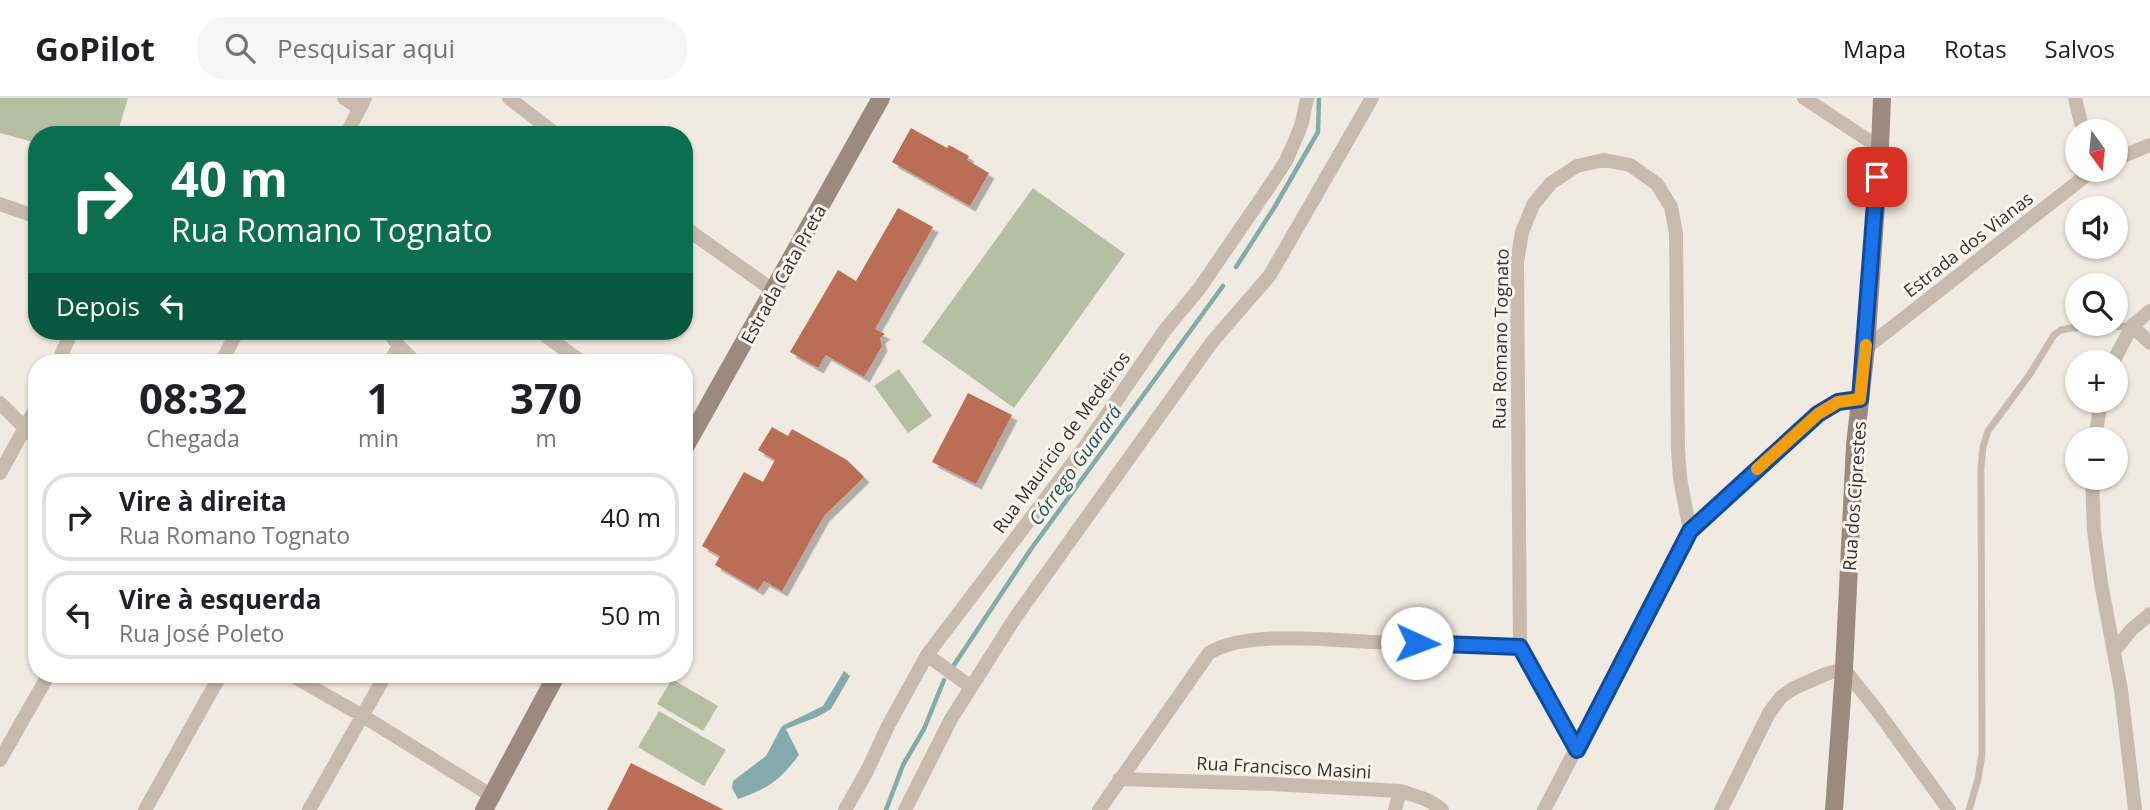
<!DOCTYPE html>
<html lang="pt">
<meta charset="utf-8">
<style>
body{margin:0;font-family:"Open Sans",sans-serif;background:#f6f6f6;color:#202124;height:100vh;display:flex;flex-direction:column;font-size:26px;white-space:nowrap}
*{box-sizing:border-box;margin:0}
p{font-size:23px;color:#757577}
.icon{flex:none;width:38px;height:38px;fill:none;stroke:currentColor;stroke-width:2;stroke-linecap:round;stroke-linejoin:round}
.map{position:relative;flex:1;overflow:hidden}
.panel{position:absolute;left:28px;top:256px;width:665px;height:329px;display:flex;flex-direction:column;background:#fff;border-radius:28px;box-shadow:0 2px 5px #0004}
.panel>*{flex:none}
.top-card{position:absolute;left:28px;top:28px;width:665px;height:214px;border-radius:28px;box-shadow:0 2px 5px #0004;background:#0b6e4f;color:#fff;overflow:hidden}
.needle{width:46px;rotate:165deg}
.controls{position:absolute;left:2065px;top:21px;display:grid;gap:14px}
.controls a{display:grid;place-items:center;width:63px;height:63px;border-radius:50%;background:#fff;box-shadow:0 2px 5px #0004;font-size:35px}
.pin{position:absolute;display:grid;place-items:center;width:60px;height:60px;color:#fff;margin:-30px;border-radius:14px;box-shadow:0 4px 10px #0006}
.me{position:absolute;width:77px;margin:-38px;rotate:92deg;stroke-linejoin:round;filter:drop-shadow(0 0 5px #0008)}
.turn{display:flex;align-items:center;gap:24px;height:147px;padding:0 28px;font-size:32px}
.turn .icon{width:91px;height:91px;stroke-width:2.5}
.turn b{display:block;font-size:49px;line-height:60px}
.then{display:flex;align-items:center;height:66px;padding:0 28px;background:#0003;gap:14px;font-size:26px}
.eta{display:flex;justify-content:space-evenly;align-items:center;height:119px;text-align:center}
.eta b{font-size:42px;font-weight:700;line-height:49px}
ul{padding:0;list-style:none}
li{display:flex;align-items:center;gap:21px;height:88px;margin:0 14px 10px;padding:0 14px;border:4px solid #e0e0e0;border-radius:28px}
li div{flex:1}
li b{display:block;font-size:26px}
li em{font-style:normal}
header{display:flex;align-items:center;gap:42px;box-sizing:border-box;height:98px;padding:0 35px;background:#fff;border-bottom:2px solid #e0e0e0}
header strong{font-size:33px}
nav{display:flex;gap:38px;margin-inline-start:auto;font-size:24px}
.search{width:490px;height:63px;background:#f6f6f6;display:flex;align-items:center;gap:18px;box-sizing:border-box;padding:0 24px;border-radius:28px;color:#757577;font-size:26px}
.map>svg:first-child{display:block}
.green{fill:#b6bfa2}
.water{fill:#83aaac}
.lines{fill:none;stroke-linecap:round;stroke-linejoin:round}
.stream{stroke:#83aaac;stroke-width:4.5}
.building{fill:#bb6e56;filter:url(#shadow)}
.lane{stroke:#c9baae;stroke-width:7}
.street{stroke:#c9baae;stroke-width:14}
.secondary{stroke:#9c8a7f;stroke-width:18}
.route-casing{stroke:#114b97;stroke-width:18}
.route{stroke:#1a73e8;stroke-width:12}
.slow{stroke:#f59e0b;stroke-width:12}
.labels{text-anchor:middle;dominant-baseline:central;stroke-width:6;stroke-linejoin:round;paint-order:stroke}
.street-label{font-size:18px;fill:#382f2c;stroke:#f9f4ee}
.water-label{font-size:19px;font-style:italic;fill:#255356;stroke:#f9f4ee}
</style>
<header>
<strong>GoPilot</strong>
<div class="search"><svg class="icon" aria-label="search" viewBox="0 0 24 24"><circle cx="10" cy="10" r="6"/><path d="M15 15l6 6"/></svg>Pesquisar aqui</div>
<nav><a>Mapa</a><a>Rotas</a><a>Salvos</a></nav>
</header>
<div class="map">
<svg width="2150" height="712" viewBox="0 0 2150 712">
<defs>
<filter id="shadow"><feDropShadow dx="5.5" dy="5.5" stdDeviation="0" flood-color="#0004"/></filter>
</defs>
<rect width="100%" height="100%" fill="#f1eae1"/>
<path class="green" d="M0 0H128L117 37H37V45L0 35Z
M1033 90 1125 156 1014 310 922 244Z
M899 271 932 318 908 335 874 288Z
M672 581 718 608 703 633 657 606Z
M659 613 726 652 704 688 638 649Z"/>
<path class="water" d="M844 573 850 578 831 611 817 619 786 631 799 657C779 683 769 690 738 701L732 690 733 683 766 658 782 628 823 608Z"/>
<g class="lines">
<path class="stream" d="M1236 169 1274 110 1318 34 1319 0
M954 567 1031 451 1223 188
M886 712 903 667 924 631 944 582"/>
</g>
<path class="building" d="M911 30 947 50 949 47 969 58 967 62 989 75 970 108 892 64Z
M898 110 933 129 875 231 885 236 880 240 882 248 864 279 826 257 818 270 790 254 838 172 856 183Z
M968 295 1012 317 976 386 932 364Z
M772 329 788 338 792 331 847 362 864 379 824 418 782 493 764 483 758 492 715 467 720 458 702 448 744 374 763 384 775 362 758 352Z
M631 665 671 685 724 712H607Z"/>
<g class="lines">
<path class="lane" d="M1969 712 1978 681 1982 656 1981 370 1983 349 1988 333 2030 276 2054 237 2061 232 2071 230 2132 228"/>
<path class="street" d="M344 0 359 10
M509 0 557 37
M1804 0 1880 50
M2075 0 2083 33
M346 37 365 0
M2116 61 2150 47
M0 106 37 119
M684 129 774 193
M2132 228 2150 245
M388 233 399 248 415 264
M539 233 582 264
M1866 250 2093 72
M58 264 68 242 70 233
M221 264 238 233
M390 264 399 248
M2113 264 2132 228 2150 213
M0 305 37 342
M2095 341 2101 303
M0 375 37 308
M2092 380 2094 433 2101 485 2121 592 2135 712
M2115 552 2131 532 2150 516
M927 557 971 589
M289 576 363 618 492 698
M1577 652 1520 549 1517 164 1522 134 1533 107 1551 85 1577 68 1604 62 1630 67 1657 86 1671 109 1676 135 1678 352 1680 380 1690 433
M0 662 49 576
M1119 681 1272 686 1400 693C1416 698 1430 701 1442 712
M145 712 221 576
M309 712 386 576
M845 712 867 673 888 628 927 557 1084 350 1165 232 1199 191 1269 89 1286 63 1296 40 1302 25 1307 0
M905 712 951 621 1015 520 1212 244 1270 177 1372 0
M1099 712 1209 555C1245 532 1330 542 1374 544 1422 546 1471 547 1520 549
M1395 712 1400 693
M1544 712 1690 433 1818 316 1837 304 1860 301
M1721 712 1769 615 1781 599 1794 590 1826 576 1844 571 1876 611 1949 712"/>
<path class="secondary" d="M684 351 881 0
M484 712 557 576
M1834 712 1844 571 1855 347 1866 250 1880 50 1882 0"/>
</g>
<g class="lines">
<g class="route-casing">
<path id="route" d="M1417 545 1520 549 1577 652 1690 433 1818 316 1838 304 1860 301 1877 79"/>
</g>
<use href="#route" class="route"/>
<path class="slow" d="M1757 371 1818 316 1838 304 1860 301 1866 247"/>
</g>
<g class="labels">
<g class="street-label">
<text transform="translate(1968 146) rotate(-38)">Estrada dos Vianas</text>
<text transform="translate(783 176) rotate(-61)">Estrada Cata Preta</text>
<text transform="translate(1500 241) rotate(-89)">Rua Romano Tognato</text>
<text transform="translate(1061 344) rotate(-54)">Rua Mauricio de Medeiros</text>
<text transform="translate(1854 398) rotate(-86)">Rua dos Ciprestes</text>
<text transform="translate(1284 669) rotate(3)">Rua Francisco Masini</text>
</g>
<g class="water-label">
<text transform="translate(1075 367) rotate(-54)">Córrego Guarará</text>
</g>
</g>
</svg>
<div class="controls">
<a><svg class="needle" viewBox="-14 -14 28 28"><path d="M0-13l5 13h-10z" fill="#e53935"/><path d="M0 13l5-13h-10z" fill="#757577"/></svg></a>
<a><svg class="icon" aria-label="sound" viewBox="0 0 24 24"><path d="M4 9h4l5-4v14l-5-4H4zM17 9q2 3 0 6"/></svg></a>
<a><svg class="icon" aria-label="search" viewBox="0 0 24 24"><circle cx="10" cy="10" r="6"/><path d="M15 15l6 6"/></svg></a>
<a>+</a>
<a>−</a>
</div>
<div class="pin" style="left:1877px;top:79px;background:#d93025"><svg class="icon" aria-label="arrive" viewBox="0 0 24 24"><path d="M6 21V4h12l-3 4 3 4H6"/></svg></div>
<svg class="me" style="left:1417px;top:545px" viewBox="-20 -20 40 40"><circle r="19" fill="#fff"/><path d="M0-13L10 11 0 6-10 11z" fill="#1a73e8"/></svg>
<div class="top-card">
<div class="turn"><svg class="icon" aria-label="right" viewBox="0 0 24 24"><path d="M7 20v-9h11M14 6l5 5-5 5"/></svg><div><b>40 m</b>Rua Romano Tognato</div></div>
<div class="then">Depois<svg class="icon" aria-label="left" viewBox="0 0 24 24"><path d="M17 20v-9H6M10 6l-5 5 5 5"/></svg></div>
</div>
<section class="panel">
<div class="eta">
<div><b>08:32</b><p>Chegada</p></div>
<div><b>1</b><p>min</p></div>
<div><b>370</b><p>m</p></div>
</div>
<ul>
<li><svg class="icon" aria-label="right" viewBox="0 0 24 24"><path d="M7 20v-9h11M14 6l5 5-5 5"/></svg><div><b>Vire à direita</b><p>Rua Romano Tognato</p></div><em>40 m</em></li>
<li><svg class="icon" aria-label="left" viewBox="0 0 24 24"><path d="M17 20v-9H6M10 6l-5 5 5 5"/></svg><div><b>Vire à esquerda</b><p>Rua José Poleto</p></div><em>50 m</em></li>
</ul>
</section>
</div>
